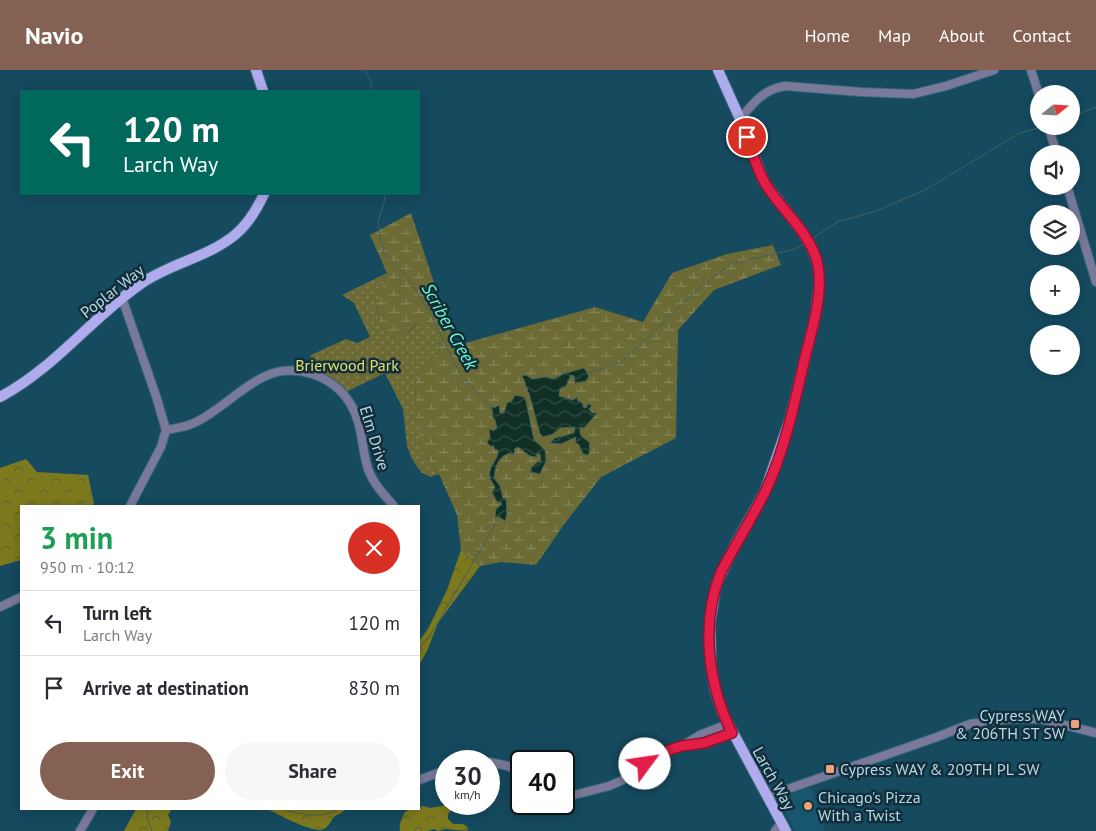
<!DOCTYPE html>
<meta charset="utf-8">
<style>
body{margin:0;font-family:"PT Sans",sans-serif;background:#f7f7f7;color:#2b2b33;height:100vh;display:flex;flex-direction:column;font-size:19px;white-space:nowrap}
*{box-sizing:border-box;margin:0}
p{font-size:16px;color:#7c7c81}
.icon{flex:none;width:28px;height:28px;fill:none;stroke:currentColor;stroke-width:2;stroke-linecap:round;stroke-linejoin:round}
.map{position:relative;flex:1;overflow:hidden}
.panel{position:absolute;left:20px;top:435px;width:400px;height:305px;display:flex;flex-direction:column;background:#fff;border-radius:0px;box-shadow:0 2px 12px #0003}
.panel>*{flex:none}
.top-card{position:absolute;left:20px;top:20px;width:400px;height:105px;border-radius:0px;box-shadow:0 2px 12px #0003;background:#00695c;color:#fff;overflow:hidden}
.needle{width:32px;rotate:72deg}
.controls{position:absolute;left:1030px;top:15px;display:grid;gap:10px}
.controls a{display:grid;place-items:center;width:50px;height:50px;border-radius:50%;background:#fff;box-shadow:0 2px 12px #0003;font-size:25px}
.speed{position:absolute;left:435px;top:680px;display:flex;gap:10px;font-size:25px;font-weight:700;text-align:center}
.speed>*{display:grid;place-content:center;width:65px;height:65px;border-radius:50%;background:#fff;box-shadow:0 2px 12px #0003;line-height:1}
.speed small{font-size:12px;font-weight:400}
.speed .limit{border:2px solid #111;border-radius:8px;background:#fff;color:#111}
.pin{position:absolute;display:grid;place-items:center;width:42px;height:42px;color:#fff;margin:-21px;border:2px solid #fff;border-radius:50%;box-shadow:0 1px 5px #0007}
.me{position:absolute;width:55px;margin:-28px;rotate:59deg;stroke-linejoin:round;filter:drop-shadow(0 0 4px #0008)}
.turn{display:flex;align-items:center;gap:18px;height:105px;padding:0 20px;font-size:22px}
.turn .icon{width:65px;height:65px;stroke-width:2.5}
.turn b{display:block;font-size:35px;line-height:42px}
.round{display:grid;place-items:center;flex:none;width:52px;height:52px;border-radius:26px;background:#f7f7f7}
.overview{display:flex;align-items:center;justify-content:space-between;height:85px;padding:0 20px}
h1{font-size:30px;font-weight:700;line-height:38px;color:#1e9e55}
.cta{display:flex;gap:10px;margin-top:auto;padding:10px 20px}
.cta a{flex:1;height:58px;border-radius:30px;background:#846153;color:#fff;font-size:20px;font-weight:700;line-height:58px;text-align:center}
.cta a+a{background:#f7f7f7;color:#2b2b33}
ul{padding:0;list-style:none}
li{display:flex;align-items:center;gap:15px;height:65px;padding:0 20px;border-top:1px solid #e1e1e2}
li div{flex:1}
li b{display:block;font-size:19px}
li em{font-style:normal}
header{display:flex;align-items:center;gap:30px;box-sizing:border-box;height:70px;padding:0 25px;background:#846153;color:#fff}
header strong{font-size:24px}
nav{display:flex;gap:28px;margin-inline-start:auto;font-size:18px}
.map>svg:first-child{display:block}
.built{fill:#17566d}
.forest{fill:url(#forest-crowns)}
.wetland{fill:url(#wetland-marsh)}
.park{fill:url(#park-dots)}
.water{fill:url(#water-waves);stroke:#42625f}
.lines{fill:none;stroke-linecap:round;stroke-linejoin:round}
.stream{stroke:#42625f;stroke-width:1}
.minor-casing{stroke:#39697d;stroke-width:10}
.major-casing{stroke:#39697d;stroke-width:12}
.minor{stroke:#7b799a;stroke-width:8}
.major{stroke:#b0abed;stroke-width:10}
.route-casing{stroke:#92132f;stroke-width:12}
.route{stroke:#e11d48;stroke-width:9}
.poi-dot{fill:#f0a27a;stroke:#122e3a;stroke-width:2}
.labels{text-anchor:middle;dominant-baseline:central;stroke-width:5;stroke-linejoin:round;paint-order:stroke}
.street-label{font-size:16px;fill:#b7d8e7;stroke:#122e3a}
.park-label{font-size:16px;fill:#e4e06b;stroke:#122e3a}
.poi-label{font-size:16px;fill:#b7d8e7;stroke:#122e3a;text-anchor:start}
.water-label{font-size:18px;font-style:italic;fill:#71fbcb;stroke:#122e3a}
</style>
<header>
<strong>Navio</strong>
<nav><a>Home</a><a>Map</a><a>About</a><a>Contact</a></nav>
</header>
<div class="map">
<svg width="1096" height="761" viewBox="0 0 1096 761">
<defs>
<pattern id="forest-crowns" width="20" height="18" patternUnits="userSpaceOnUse" patternTransform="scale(1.25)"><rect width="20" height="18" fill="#7d7a1e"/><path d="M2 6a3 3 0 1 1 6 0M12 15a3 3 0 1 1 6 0" fill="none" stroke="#61632e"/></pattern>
<pattern id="wetland-marsh" width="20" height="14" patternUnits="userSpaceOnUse" patternTransform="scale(1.25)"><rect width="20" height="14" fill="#6d6b35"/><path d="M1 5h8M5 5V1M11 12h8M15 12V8" fill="none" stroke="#86865c"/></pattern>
<pattern id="park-dots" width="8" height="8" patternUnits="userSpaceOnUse" patternTransform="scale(1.25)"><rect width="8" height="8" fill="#6d6b35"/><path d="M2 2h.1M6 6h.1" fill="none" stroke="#86865c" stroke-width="1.8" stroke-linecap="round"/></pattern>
<pattern id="water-waves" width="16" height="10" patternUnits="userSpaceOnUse" patternTransform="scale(1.25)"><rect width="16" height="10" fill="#103025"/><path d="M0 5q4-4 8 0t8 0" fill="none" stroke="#314d45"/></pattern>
</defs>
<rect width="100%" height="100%" fill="#154a5f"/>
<path class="built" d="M811 717 825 761H795L781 734 783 727Z"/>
<path class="forest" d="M26 389 37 402 88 405 94 434 92 436H21V490L0 496V398Z
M461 480 480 496 438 553 427 581 419 595V571L428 559 447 520Z
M451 734H458L459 738 452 739 448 744V749L453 754H463L468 757 467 761 446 759 438 761 434 759 427 761H400C399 756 400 753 402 748 405 739 410 739 419 739V737L423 736 430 738Z
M136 739H172L168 745 171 752 168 761H124Z
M267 739H345C342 744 337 744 333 748 330 753 328 757 322 760 309 761 279 745 267 739Z"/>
<path class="wetland" d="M411 143 455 276 595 237 643 252 672 203 727 184 773 175 781 195 714 220 678 260 676 368 601 407 565 453 536 495 502 492 480 496 461 480 457 445 439 404 426 388 419 371V351L416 334 415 314 420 302 440 279V273L416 254 403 268H393L385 263 379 252 376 233 387 203 370 165Z"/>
<path class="park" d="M387 203 376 234 379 252 385 263 393 268H403L419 252C433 255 440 265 440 279L420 302 415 314 416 334 419 351V371L426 388 439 404 430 407 421 402 412 389 407 376 403 339 385 303 350 320 344 324 306 302 311 285 346 269 357 273 370 267 354 233 342 225Z"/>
<path class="water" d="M584 298 589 306 586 311 575 313 574 306 571 305 566 316 560 319 559 326 573 330 578 327 577 330 582 333 584 338 587 337V334L592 335 589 339 592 343H597L585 357 580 358C579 367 583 367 589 372L590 381 588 385 583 384 579 375 575 372 576 367 561 374 550 373 555 368 574 363 575 357 560 358 553 364 543 367 540 364 529 323 527 321 528 318 526 317 525 312 522 306 526 305 532 309 546 307 553 309 563 304Z
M515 325 524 327 526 331 534 370 545 380 546 391 540 404 531 402V398L536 393 541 391 540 384H536L537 387 530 386 518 377 514 379 515 382 512 385 511 383C499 385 495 396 494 408L500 416 503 428 506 429 507 444 505 451 499 447H495L496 439 502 434 500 432H497L492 422 495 418C494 413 490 411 490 407 487 397 499 390 498 380L494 379V376H490L487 372 490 368 489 360 491 359 493 361 497 358 495 350 492 346 493 344 491 336 494 338 499 335 500 343H504L507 333 512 331Z"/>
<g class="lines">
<path class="stream" d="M365 0 372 14 370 21
M1071 47 1096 37
M384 124 385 129 378 152 383 182 407 207 429 241 460 304 492 338
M812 169 837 152 876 141 925 120 1018 64 1044 56
M588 303 621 293 697 220 731 194 795 179 804 174
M567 311 575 307
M419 579 433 561 500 446
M148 739 147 749 152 761
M283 739C299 744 323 750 337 739"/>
<g class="minor-casing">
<path id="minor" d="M1031 0 1039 25
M740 49C753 33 764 19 785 16L861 22 913 24 946 16 994 0
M1048 56 1057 84
M1067 116 1096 212
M122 228 156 326 166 360 161 377 130 436
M166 360C177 358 188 357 198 351 237 331 262 288 312 304 328 309 341 319 350 333 363 354 361 377 368 399 373 413 384 425 394 436
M0 537 21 527
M687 675 704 673 732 663
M489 692 508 696 521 703
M419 710 446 700
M564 723 574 725 609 716 623 710 664 683 682 676 700 665 728 654
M768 726 937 667 970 654 1009 649H1041L1096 663
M80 761 93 739
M775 761 782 752"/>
</g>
<g class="major-casing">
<path id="major" d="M256 0 263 21
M718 0 740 49 764 112 803 163 811 176 817 192 819 204V218L815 248 790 349 765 421 735 475 716 515 710 554 711 596 715 620 723 644 786 761
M0 327C55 298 92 247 142 213 171 193 209 187 236 164 249 153 257 139 264 124"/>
</g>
<use href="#minor" class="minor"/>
<use href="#major" class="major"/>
</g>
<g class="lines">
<g class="route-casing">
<path id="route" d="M645 694 672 679 682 676 704 673 732 663C708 614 700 554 721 502 735 475 751 450 765 422 784 382 794 336 804 292 811 262 825 222 817 191 808 160 781 140 765 113 757 99 752 82 747 67"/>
</g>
<use href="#route" class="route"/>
</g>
<g class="poi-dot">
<rect x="1070" y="649" width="10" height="10" rx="2.5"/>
<rect x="825" y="694" width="10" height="10" rx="2.5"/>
<circle cx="808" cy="736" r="5"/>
</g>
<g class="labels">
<g class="street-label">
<text transform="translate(112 221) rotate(-38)">Poplar Way</text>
<text transform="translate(375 368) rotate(73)">Elm Drive</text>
<text transform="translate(774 708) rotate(61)">Larch Way</text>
</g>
<g class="park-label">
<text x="347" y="295">Brierwood Park</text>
</g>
<g class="poi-label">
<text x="1065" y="645" text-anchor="end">Cypress WAY<tspan x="1065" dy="18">&amp; 206TH ST SW</tspan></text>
<text x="840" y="699">Cypress WAY &amp; 209TH PL SW</text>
<text x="818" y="727">Chicago's Pizza<tspan x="818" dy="18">With a Twist</tspan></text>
</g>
<g class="water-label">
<text transform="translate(450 256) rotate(61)">Scriber Creek</text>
</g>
</g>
</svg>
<div class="controls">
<a><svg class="needle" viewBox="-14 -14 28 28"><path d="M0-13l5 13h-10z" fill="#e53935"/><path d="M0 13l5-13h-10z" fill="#7c7c81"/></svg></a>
<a><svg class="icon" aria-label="sound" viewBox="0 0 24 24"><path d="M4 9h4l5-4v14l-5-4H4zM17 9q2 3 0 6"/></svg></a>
<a><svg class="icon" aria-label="layers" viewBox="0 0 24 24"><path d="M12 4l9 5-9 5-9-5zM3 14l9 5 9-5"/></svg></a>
<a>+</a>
<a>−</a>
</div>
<div class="speed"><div>30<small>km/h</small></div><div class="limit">40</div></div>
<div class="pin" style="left:747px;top:67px;background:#d93025"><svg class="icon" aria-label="arrive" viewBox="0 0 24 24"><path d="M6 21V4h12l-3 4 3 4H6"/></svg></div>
<svg class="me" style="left:645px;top:694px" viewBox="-20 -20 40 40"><circle r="19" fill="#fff"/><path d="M0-13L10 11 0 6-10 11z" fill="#e11d48"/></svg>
<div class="top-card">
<div class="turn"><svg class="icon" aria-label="left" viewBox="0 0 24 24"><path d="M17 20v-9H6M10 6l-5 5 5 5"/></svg><div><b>120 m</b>Larch Way</div></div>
</div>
<section class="panel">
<div class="overview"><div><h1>3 min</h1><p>950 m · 10:12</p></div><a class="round" style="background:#d93025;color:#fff"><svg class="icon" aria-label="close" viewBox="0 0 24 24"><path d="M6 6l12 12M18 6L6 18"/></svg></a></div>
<ul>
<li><svg class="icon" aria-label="left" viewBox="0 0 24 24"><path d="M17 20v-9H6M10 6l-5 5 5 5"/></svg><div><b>Turn left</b><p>Larch Way</p></div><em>120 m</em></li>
<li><svg class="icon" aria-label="arrive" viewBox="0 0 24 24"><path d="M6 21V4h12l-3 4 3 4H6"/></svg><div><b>Arrive at destination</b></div><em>830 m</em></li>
</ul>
<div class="cta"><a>Exit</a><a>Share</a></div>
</section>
</div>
